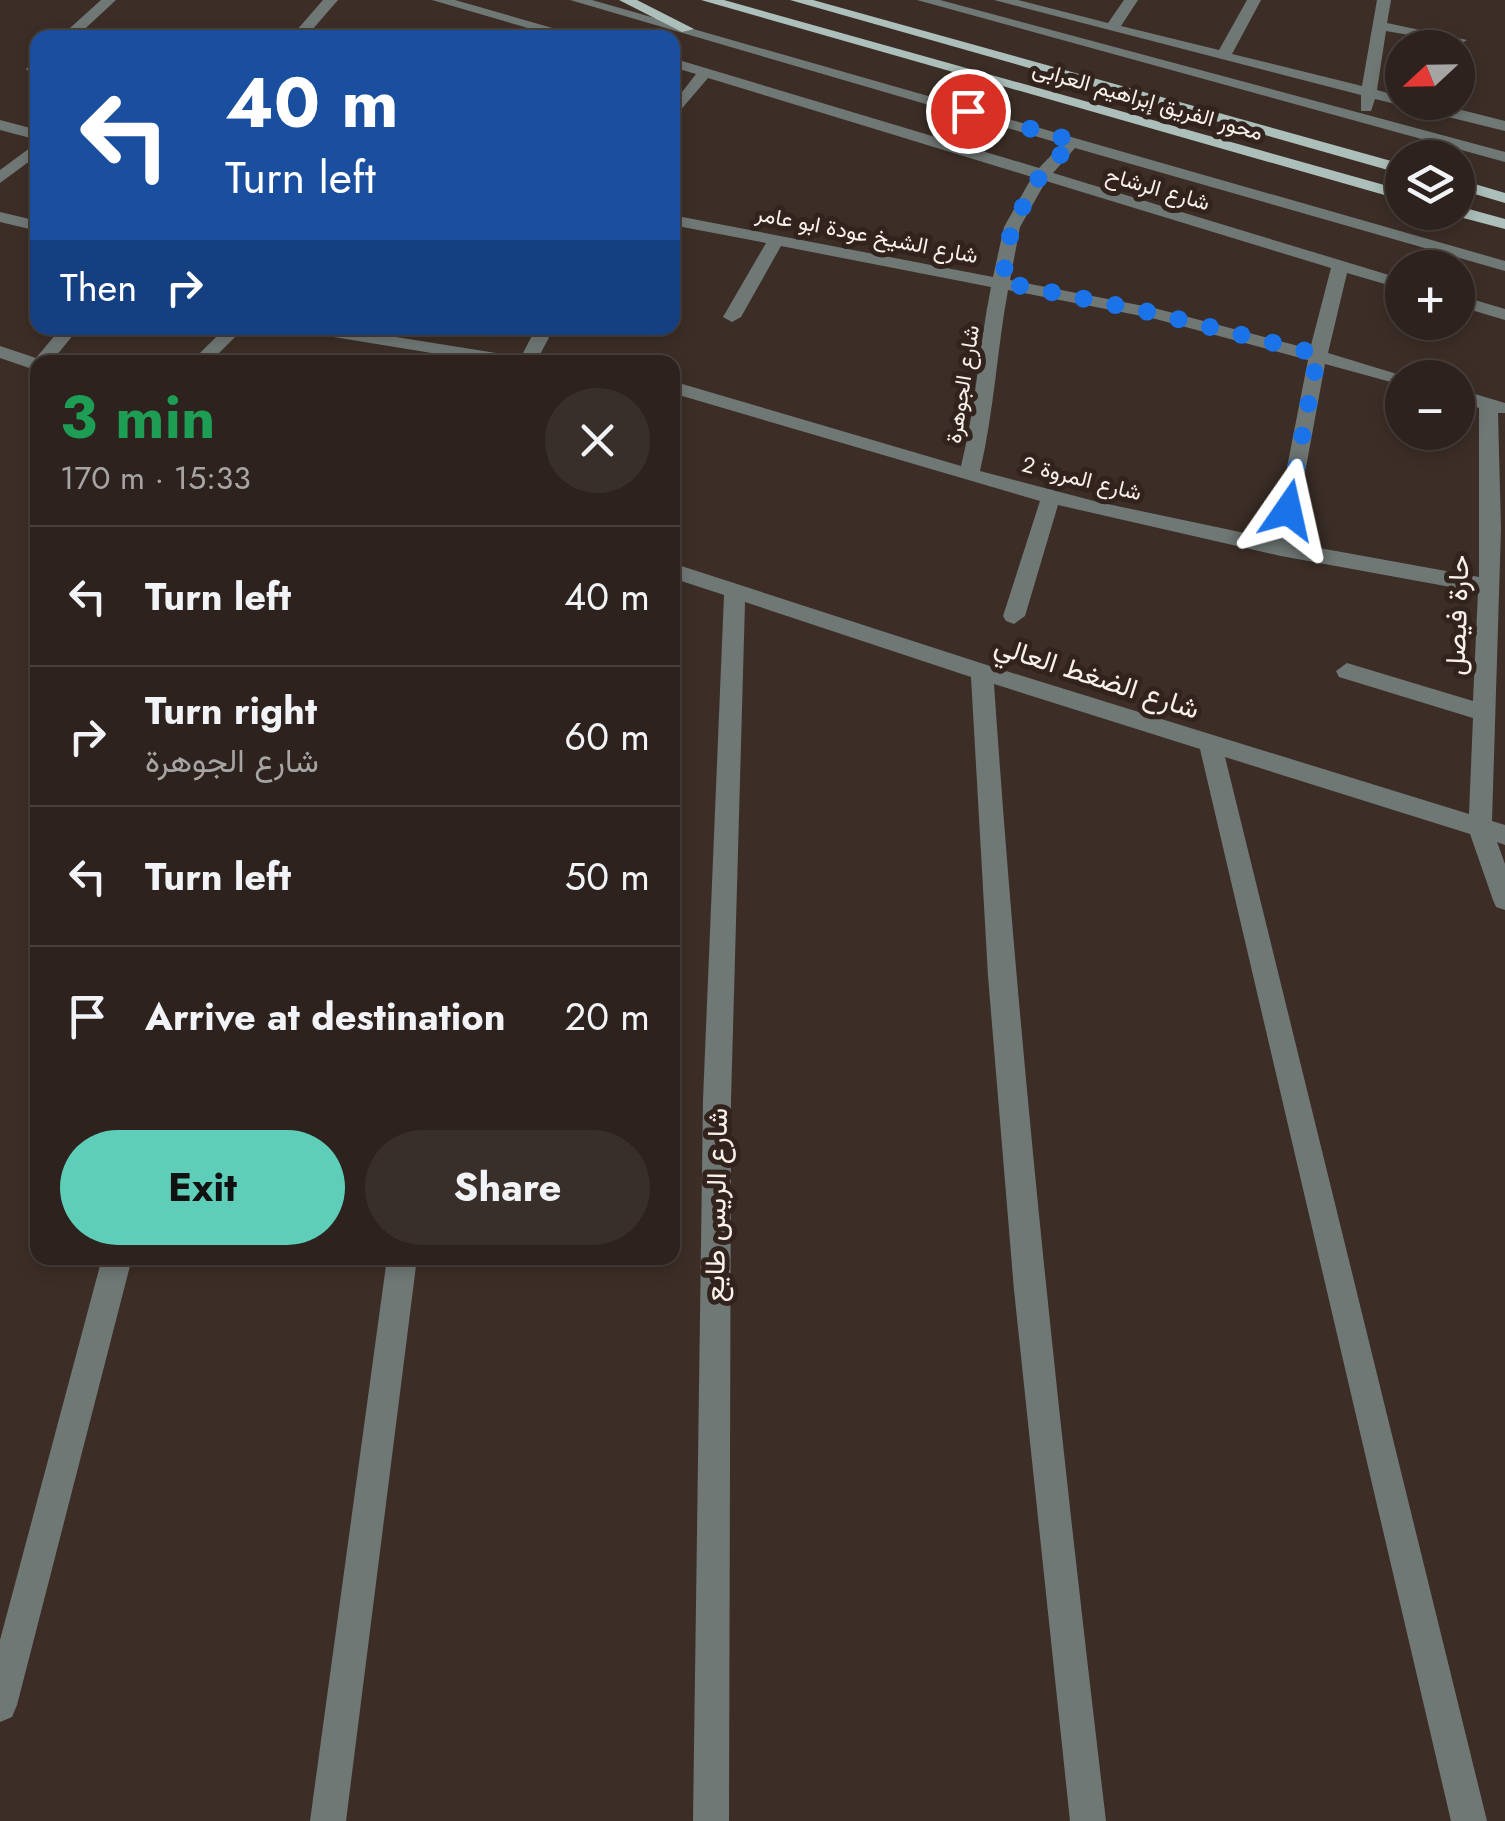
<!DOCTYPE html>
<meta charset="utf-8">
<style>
body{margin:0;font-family:Jost,Vazirmatn,sans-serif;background:#392f2a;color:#f1f3f6;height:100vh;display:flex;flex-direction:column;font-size:38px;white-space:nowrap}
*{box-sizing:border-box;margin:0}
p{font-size:32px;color:#a7a4a4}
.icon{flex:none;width:55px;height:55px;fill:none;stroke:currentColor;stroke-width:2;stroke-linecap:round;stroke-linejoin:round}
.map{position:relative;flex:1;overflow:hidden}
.drawer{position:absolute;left:30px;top:355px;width:650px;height:910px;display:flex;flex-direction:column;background:#2d221d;border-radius:20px;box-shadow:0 5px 15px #0003,0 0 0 2px #483f3b}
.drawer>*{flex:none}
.top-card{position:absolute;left:30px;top:30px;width:650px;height:305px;border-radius:20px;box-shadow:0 5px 15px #0003,0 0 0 2px #483f3b;background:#1a4fa0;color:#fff;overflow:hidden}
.needle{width:65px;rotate:248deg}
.buttons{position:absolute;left:1385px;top:30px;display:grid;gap:20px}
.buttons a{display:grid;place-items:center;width:90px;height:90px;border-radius:50%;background:#2d221d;box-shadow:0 5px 15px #0003,0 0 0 2px #483f3b;font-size:50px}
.pin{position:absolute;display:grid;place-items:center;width:85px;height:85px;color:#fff;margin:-42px;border:5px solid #fff;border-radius:50%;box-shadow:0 2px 10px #0007}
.me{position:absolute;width:110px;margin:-55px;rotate:11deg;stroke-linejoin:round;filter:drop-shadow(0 0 8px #0008)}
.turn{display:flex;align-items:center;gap:35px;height:210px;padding:0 30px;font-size:45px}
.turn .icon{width:130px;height:130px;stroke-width:2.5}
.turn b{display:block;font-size:70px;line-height:85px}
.then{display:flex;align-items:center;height:95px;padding:0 30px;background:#0003;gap:20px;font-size:38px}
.round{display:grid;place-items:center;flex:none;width:105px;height:105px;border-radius:52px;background:#392f2a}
.head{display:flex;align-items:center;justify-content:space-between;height:170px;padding:0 30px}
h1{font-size:60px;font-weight:700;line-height:75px;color:#1e9e55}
.primary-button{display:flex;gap:20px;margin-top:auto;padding:20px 30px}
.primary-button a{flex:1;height:115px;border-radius:60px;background:#5eceb8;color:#111;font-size:40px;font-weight:700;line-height:115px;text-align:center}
.primary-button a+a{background:#392f2a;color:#f1f3f6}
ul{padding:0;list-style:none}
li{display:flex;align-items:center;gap:30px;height:140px;padding:0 30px;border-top:2px solid #483f3b}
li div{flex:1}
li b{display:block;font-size:38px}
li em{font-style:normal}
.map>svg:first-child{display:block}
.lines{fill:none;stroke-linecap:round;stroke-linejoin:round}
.minor{fill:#707876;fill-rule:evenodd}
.major{fill:#adbfba;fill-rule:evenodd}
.route{stroke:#1a73e8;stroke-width:18;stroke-dasharray:0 32.4}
.labels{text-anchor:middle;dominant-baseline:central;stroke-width:10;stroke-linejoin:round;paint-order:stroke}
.far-street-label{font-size:22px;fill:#faf1ec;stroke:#32241d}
.street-label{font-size:28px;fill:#faf1ec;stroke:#32241d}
</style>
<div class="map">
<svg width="1505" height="1821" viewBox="0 0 1505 1821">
<rect width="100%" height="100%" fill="#3c2e27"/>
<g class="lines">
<path class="minor" d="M101 0H116L75 38H59Z
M323 0H338L305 38H290Z
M432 0H455L587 38H562Z
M570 0H592L1505 261V271L1075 148 1053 173 1402 279V289L1347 273 1328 353 1410 378H1402V385L1325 364 1292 543 1479 577V408L1458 401V389L1505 403V413H1498L1501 529 1492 821 1505 825V845L1497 842 1505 864V910L1496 907 1493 900 1470 834 1225 757 1487 1821H1451L1200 749 994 684C1020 1066 1061 1441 1106 1821H1070L1014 1290 988 976 971 677 745 602 731 1100 729 1821H693L703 1100 724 595 672 578V563L990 666 1469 814 1473 718 1339 677 1336 671 1347 663 1473 701 1478 592 1281 556 1058 505 1025 616 1014 624 1006 621 1003 616 1040 501 672 393V381L961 466C976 407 979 346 991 287L781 246 741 317 732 322 723 317 766 243 672 225V215L993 277 1004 227 1032 177 708 78 672 120V105L696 74 672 67V58L1039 168 1062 144ZM1046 181 1331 268 1310 349 1154 308 1010 280 1020 227ZM1008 290 1152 318 1308 360 1273 539 1098 502 980 471C994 412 997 350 1008 290Z
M917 0H940L1505 152V162Z
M994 0H1018L1108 23 1124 0H1138L1121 26 1219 50 1247 0H1261L1232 54 1362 86 1377 0H1391L1387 23 1467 40 1460 44 1386 31 1377 90 1402 97V102H1430L1505 121V131L1375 99 1371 111H1361V95Z
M38 59V79L26 69Z
M0 120 38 130V140L0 130Z
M38 142V155L0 183V170Z
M0 212 38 221V231L0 222Z
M1458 295 1505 309V320L1458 306Z
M61 328H79L51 362H38V371L0 358V346L36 358Z
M225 328H244L210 362H191Z
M300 328H340L521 357 536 328H554L536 362H487L309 333Z
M102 1258H132L17 1705 12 1717 0 1722V1640Z
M387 1258H417L346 1821H310Z"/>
<path class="major" d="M619 0H637L694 29 682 32Z
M701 0H724L1402 190V200Z
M790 0H813L1402 164V174Z
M1458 179 1505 193V203L1458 189Z
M1458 206 1505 219V229L1452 215 1458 212Z"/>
</g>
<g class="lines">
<path class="route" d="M968 111 1074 141 1040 176 1012 226 1002 282 1154 313 1318 354 1288 510"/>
</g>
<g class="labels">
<g class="far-street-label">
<text transform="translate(1148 100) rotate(16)">محور الفريق إبراهيم العرابى</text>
<text transform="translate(1158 188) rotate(16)">شارع الرشاح</text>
<text transform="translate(867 234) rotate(11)">شارع الشيخ عودة ابو عامر</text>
<text transform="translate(962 384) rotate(-81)">شارع الجوهرة</text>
<text transform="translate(1082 478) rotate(14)">شارع المروة 2</text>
</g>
<g class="street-label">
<text transform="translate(1457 615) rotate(-88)">حارة فيصل</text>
<text transform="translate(1097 677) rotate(18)">شارع الضغط العالي</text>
<text transform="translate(716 1205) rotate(-89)">شارع الريس طايع</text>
</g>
</g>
</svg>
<div class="buttons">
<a><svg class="needle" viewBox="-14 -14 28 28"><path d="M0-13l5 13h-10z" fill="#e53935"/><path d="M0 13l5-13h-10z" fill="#a7a4a4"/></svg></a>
<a><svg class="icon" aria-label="layers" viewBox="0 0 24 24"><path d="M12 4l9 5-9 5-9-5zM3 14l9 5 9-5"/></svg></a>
<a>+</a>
<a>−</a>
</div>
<div class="pin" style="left:968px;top:111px;background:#d93025"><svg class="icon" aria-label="arrive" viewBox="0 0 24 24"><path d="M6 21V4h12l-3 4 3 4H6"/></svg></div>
<svg class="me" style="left:1288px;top:510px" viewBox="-20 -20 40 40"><path d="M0-17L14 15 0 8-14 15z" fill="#1a73e8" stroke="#fff" stroke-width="4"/></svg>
<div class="top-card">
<div class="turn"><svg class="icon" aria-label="left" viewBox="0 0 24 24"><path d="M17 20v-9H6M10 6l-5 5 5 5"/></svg><div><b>40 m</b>Turn left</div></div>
<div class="then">Then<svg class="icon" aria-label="right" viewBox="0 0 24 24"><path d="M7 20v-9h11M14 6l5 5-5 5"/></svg></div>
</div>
<section class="drawer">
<div class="head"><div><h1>3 min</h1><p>170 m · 15:33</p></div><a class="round"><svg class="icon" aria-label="close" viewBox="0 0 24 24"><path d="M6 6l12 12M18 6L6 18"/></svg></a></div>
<ul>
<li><svg class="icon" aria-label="left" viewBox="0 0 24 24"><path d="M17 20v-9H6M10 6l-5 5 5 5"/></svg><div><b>Turn left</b></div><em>40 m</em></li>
<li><svg class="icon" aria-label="right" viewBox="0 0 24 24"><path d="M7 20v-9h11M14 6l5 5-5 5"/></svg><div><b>Turn right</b><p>شارع الجوهرة</p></div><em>60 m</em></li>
<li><svg class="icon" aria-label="left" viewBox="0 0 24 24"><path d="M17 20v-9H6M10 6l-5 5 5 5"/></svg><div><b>Turn left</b></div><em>50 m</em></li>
<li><svg class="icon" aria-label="arrive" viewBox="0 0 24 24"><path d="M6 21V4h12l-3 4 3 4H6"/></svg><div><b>Arrive at destination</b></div><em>20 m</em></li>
</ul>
<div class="primary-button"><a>Exit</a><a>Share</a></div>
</section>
</div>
